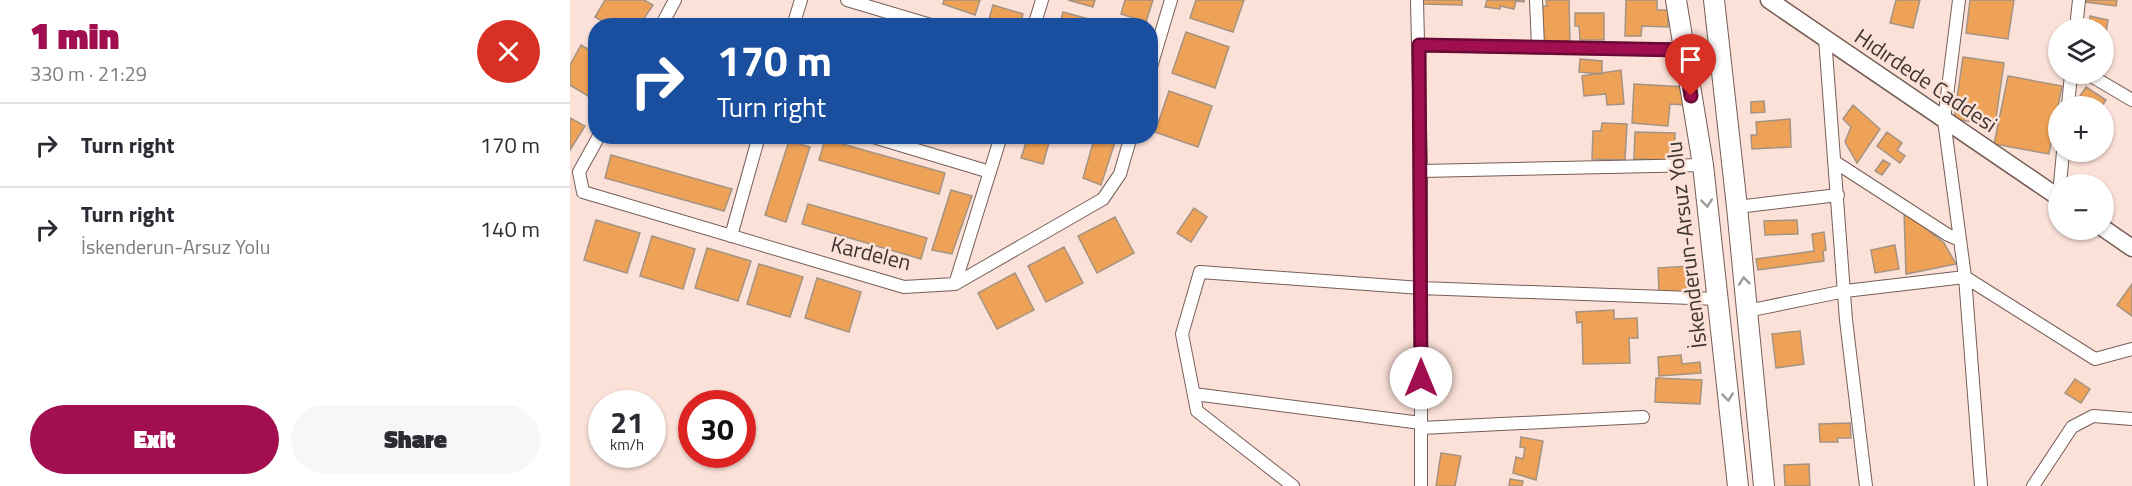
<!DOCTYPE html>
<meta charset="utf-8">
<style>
body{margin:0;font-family:"Titillium Web",sans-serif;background:#f7f7f7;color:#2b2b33;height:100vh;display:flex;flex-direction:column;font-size:22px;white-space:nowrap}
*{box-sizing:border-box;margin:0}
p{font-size:20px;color:#7c7c81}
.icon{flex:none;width:33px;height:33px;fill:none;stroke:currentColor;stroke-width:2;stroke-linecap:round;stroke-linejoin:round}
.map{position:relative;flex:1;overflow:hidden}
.side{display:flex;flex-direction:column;background:#fff;width:570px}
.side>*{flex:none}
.hud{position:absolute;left:18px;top:18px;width:570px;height:126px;border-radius:24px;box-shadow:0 2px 4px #0004;background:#1a4fa0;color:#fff;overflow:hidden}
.buttons{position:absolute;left:1478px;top:18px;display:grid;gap:12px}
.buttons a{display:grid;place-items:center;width:66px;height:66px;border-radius:50%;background:#fff;box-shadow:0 2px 4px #0004;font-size:30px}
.speed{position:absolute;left:18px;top:390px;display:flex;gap:12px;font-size:30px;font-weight:700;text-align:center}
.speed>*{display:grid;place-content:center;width:78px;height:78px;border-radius:50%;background:#fff;box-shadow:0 2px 4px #0004;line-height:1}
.speed small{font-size:15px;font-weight:400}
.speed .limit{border:9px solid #d22;background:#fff;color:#111}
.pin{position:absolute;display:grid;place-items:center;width:51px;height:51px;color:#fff;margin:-62px -26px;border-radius:50% 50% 50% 0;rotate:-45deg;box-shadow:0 0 6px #0007}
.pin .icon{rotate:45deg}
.me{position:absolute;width:66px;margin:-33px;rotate:0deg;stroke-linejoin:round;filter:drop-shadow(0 0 4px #0008)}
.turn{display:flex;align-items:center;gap:21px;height:126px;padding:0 30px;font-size:27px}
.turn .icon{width:78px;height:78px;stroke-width:2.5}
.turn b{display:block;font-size:42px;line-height:51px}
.round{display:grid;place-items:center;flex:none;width:63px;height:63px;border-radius:32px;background:#f7f7f7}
.overview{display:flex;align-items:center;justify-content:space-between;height:102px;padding:0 30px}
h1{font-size:36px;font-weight:800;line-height:45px;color:#a20f51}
.action{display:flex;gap:12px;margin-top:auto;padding:12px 30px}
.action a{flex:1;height:69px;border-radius:36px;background:#a20f51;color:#fff;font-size:24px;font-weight:800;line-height:69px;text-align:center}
.action a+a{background:#f7f7f7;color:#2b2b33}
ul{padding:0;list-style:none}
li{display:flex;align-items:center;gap:18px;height:84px;padding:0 30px;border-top:2px solid #e1e1e2}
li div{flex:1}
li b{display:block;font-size:22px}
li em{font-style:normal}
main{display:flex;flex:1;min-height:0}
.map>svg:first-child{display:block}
.building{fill:#eea257;stroke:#a59382;stroke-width:1.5}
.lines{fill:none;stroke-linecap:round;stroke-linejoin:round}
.street-casing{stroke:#755e56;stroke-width:14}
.secondary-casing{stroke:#755e56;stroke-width:19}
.primary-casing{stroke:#755e56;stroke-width:22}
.street{stroke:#fff;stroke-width:12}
.secondary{stroke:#fff;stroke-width:16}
.primary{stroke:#fff;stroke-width:20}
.oneway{stroke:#9e9a98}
.route-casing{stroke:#690a35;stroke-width:15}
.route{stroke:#a20f51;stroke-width:10}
.labels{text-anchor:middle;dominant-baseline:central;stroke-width:5;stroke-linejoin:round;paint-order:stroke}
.street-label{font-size:22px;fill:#3e3431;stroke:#fbe1d8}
</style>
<main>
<section class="side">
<div class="overview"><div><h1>1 min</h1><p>330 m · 21:29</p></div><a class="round" style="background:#d93025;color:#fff"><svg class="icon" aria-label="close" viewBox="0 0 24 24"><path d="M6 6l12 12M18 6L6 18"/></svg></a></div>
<ul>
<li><svg class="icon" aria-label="right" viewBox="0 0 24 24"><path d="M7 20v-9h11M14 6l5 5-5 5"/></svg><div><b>Turn right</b></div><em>170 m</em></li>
<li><svg class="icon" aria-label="right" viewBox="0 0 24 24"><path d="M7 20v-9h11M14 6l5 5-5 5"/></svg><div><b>Turn right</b><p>İskenderun-Arsuz Yolu</p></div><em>140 m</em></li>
</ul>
<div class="action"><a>Exit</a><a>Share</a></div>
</section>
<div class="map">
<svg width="1562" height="486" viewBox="0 0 1562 486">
<rect width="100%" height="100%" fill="#fbe1d8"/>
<path class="building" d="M35 0H74L83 5 69 26H41L25 17Z
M374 0H410L405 15 373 4Z
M498 0H525L523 7Z
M555 0H583L576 22 551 14Z
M626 0H674L663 32 620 18Z
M853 0H892V5L853 4Z
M917 0H954V2L946 1 944 9 930 6V9L915 7Z
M976 0H999L1000 43H971L970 6H977Z
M1056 0H1087V10H1098V27L1072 26 1071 36H1055Z
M1326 0H1350L1343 28 1320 23Z
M1400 0H1444L1438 39 1396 33Z
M1515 0H1547L1546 6 1515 2Z
M423 5 453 14 450 26H417Z
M493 12 519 19 517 26H489Z
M1005 13H1034V40H1010L1009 26H1005Z
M1520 16 1538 20 1536 32H1533V28H1524L1525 23 1519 22Z
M616 32 659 47 645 88 602 73Z
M11 45 26 54V101L0 85V65Z
M1393 57 1434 63 1425 125 1384 119Z
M1010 59 1032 61V74L1009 72Z
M1051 70 1054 104 1037 105 1036 94 1014 96 1012 76Z
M1438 76 1492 86 1479 154 1424 144Z
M1064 84 1116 87 1115 105 1100 104 1098 126 1062 123Z
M1516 87 1536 100 1532 106H1503Z
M599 91 642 106 628 147 585 132Z
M1194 101 1195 112 1181 113V102Z
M1283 105 1310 129 1287 163 1275 142 1281 127 1273 119Z
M0 118 15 126 0 150Z
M1220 119 1221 147 1182 149 1181 135H1187L1186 122Z
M1032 123 1057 124 1055 160 1022 159 1023 131H1031Z
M1065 132 1105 133 1104 160 1064 159Z
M1317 132 1332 143 1327 150 1335 156 1330 163 1307 146Z
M458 136H481L473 164 451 158Z
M525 136H547L531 185 513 178Z
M255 139 375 173 369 194 249 160Z
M219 141 240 147 216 222 195 215Z
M41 155 162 189 154 211 35 178Z
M1313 160 1320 164 1312 175 1305 171Z
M381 190 402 196 382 254 362 250Z
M238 204 357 238 351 259 232 224Z
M624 208 637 217 621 242 607 233Z
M1334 211 1374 243 1386 264 1336 274Z
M545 217 564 253 527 273 508 236Z
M26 220 70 233 57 273 14 260Z
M1227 220 1228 234 1195 235 1194 221Z
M1254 232 1256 250 1253 251 1254 261 1188 270 1186 259 1244 251 1242 234Z
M82 236 125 249 113 289 70 276Z
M1325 245 1329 269 1305 273 1301 250Z
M494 247 513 283 476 302 458 266Z
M137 248 181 261 168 301 125 288Z
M189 264 233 277 220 317 177 304Z
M1122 266 1123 292 1089 293 1088 268Z
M445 273 464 310 427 329 408 293Z
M247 278 291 292 279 332 235 318Z
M1562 284V316L1547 305Z
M1044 310V319L1067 318 1068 338H1059L1060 363 1013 364 1012 322 1007 323 1006 312Z
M1230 331 1234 364 1206 368 1202 334Z
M1111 355 1112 364 1130 362 1131 373 1089 376 1088 357Z
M1086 378 1132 380 1130 404 1085 402Z
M1505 379 1520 389 1511 403 1495 393Z
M1280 423 1281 438H1267L1268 442H1250L1249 424Z
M951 437 973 441 966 480 943 473 946 457 953 459 955 448 950 447Z
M871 453 891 456 885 486H866Z
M1239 464 1240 486H1215L1214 465Z
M940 479 953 481 952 486H939Z"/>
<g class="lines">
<g class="street-casing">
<path id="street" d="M277 0 364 26
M847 0 851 171V486
M966 0 968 46
M1389 0 1374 120 1395 277 1525 359 1562 349
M91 26 105 0
M223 26 231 0
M464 26 472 0
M1506 28 1509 0
M1255 38 1276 320 1296 486
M849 45 1114 50
M580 70 601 0
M1518 74 1562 100
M1498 106 1501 74
M29 136 9 172 13 192 334 287 385 284 533 199 550 174 561 136
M300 136 420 172
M1265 162 1378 235 1390 240
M851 171 1133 165
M1490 184 1493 152
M1167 207 1268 195
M161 236 189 136
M385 284 431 136
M1177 311 1275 291 1395 277 1411 486
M624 394 851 423
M851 428 1073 417
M723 486 627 411 612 334 630 272 851 288 1148 299
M1463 486 1502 427 1523 416 1562 419"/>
</g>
<g class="secondary-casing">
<path id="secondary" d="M1199 0 1488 197
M1533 228 1562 248"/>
</g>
<g class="primary-casing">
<path id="primary" d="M1106 0 1133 165 1168 486
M1144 0 1167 207 1194 486"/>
</g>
<use href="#street" class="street"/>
<use href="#secondary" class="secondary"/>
<use href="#primary" class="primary"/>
</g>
<defs><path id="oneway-chevron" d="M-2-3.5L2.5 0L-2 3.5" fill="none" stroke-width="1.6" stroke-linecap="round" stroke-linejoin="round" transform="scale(1.5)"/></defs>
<g class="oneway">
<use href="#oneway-chevron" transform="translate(1137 203) rotate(84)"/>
<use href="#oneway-chevron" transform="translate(1174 281) rotate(-96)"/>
<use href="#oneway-chevron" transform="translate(1158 397) rotate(84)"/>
</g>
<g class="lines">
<g class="route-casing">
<path id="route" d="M851 378 849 45 1114 50 1121 96"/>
</g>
<use href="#route" class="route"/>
</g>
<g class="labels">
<g class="street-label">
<text transform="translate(1356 80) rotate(34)">Hıdırdede Caddesi</text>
<text transform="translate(1116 245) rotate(-97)">İskenderun-Arsuz Yolu</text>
<text transform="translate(301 253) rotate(14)">Kardelen</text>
</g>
</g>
</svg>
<div class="buttons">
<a><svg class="icon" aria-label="layers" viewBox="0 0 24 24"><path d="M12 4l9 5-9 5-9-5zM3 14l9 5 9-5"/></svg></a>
<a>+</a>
<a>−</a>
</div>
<div class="speed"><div>21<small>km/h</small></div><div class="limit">30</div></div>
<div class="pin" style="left:1121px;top:96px;background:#d93025"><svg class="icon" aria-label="arrive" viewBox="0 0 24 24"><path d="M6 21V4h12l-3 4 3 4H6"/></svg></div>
<svg class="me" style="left:851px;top:378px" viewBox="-20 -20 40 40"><circle r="19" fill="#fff"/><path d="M0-13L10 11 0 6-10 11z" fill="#a20f51"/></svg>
<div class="hud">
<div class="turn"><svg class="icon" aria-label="right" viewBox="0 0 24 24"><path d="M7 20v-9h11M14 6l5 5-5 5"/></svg><div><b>170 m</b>Turn right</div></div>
</div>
</div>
</main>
